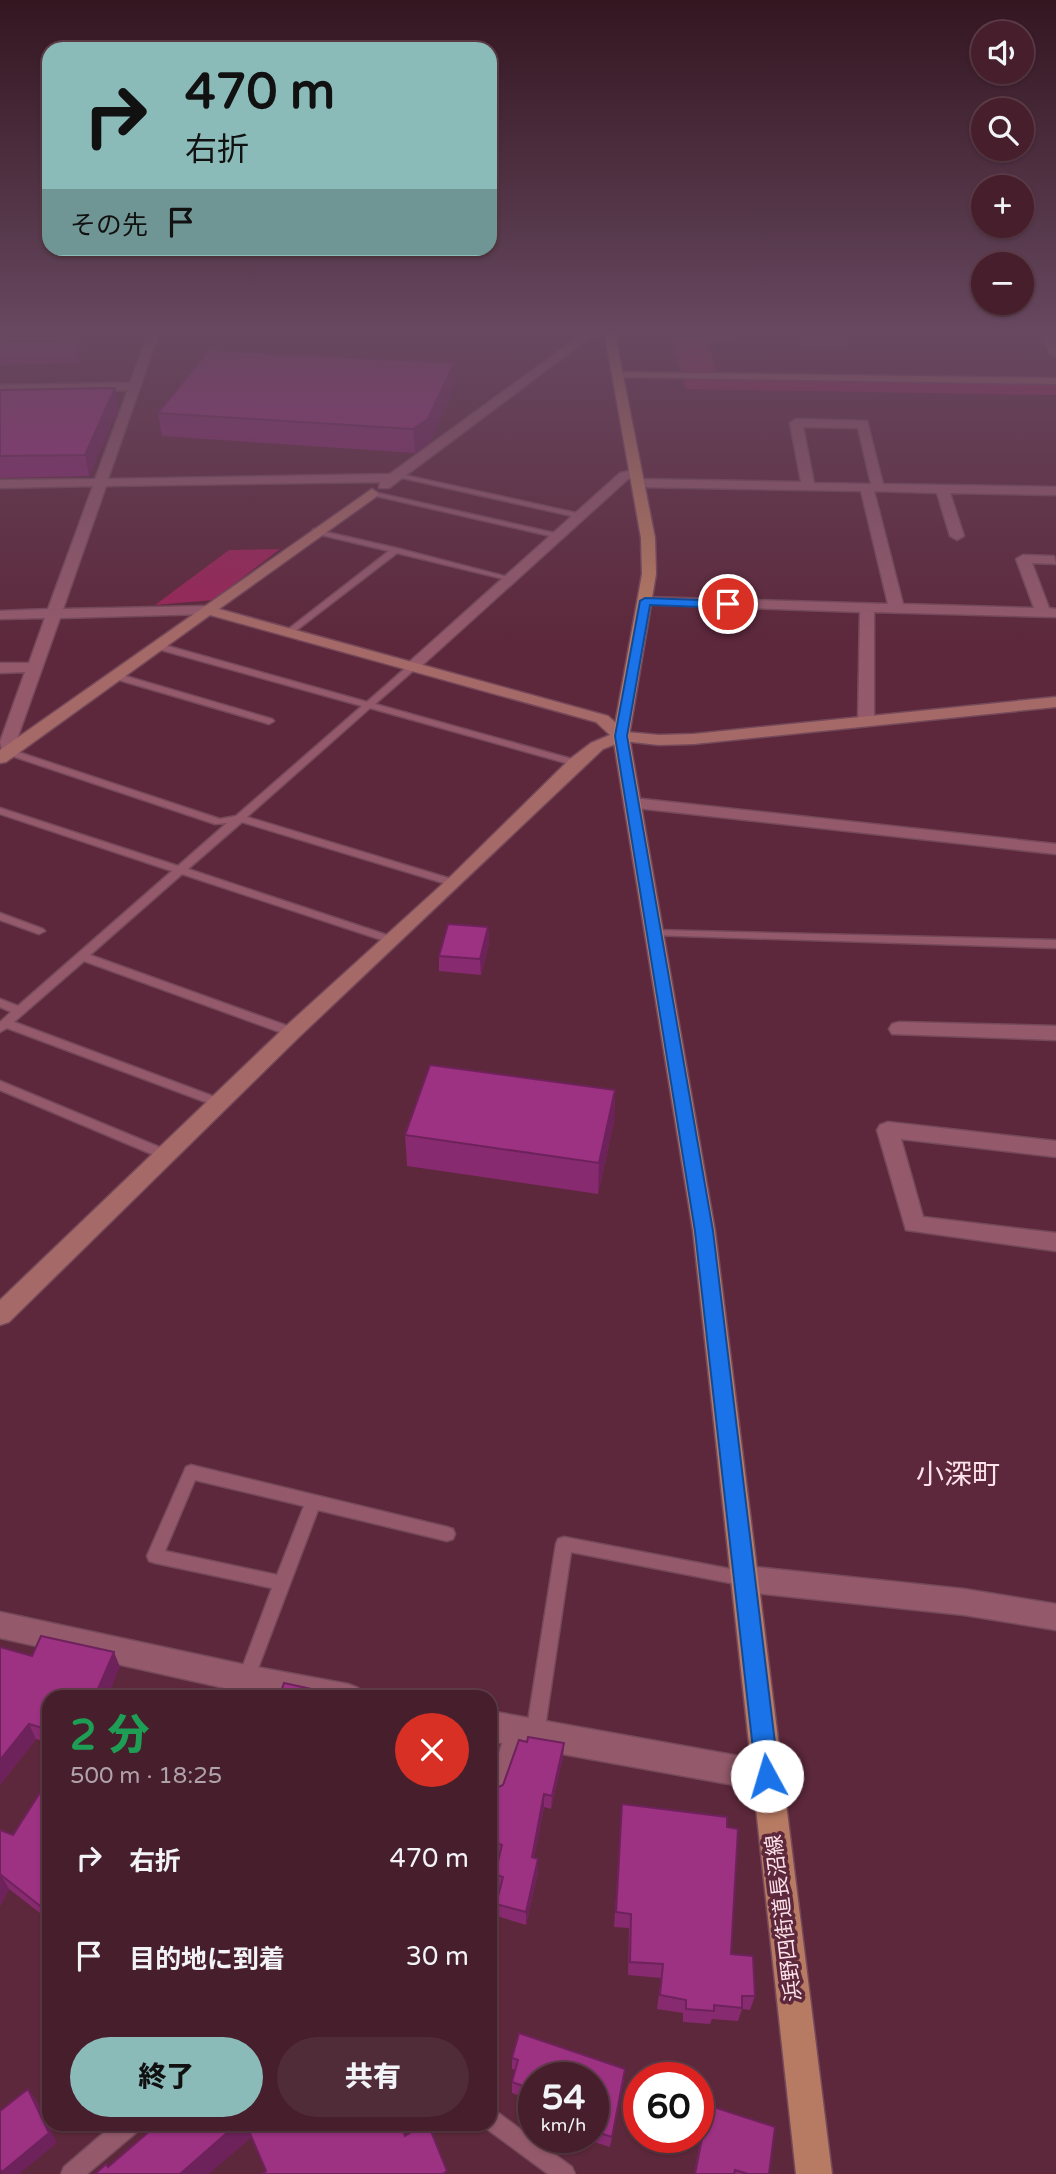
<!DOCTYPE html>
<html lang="ja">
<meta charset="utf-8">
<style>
body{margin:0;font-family:"Varela Round","Noto Sans JP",sans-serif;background:#502b38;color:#f1f3f6;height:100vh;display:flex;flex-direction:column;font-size:26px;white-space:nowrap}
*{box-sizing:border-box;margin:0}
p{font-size:23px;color:#b0a2a9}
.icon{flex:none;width:38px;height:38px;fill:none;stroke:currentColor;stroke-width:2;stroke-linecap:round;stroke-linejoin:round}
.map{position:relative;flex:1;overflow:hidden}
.panel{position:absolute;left:42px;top:1690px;width:455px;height:441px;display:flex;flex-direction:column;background:#461e2c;border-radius:21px;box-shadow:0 2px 5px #0004,0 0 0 2px #5e3c48}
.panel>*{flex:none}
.banner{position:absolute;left:42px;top:42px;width:455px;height:214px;border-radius:21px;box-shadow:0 2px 5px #0004,0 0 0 2px #5e3c48;background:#8bbbb9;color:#111;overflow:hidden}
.buttons{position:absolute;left:971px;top:21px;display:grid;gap:14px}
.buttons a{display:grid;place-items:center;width:63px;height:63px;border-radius:50%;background:#461e2c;box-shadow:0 2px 5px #0004,0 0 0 2px #5e3c48;font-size:35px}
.speed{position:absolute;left:518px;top:2062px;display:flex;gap:14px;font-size:35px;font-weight:700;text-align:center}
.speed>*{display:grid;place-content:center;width:91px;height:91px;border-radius:50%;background:#461e2c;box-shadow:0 2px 5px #0004,0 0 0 2px #5e3c48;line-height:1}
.speed small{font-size:18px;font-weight:400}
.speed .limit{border:10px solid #d22;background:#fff;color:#111}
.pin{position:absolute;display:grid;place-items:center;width:60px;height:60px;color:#fff;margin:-30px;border:4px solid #fff;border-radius:50%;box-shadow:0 2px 7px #0007}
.me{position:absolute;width:77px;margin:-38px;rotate:354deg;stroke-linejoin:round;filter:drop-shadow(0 0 5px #0008)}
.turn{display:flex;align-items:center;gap:24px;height:147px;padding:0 28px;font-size:32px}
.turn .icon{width:91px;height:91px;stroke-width:2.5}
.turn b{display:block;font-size:49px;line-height:60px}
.then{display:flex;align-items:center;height:66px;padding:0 28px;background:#0003;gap:14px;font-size:26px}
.round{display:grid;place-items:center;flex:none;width:74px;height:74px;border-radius:37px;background:#502b38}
.headline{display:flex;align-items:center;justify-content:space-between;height:119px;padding:0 28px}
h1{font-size:42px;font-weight:800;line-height:52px;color:#1e9e55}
.button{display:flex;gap:14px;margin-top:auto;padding:14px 28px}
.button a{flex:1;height:80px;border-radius:42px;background:#8bbbb9;color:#111;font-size:28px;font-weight:800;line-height:80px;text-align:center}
.button a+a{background:#502b38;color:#f1f3f6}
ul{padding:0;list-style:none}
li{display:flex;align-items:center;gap:21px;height:98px;padding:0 28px}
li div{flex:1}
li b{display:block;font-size:26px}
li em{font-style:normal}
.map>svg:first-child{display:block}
.green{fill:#9a2658}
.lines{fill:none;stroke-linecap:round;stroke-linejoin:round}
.lane-casing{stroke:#75495a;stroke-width:3}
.street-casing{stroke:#75495a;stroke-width:3}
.secondary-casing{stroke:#75495a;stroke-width:3}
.primary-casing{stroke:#75495a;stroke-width:3}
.lane{fill:#945a6c;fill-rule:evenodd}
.street{fill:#945a6c;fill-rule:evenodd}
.secondary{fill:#a56a67;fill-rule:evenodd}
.primary{fill:#b77a62;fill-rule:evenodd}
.wall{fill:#872a70}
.shaded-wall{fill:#6e225b}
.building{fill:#9d3182;stroke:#6e225b;stroke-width:2}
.route{fill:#1a73e8;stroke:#114b97;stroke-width:2}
.labels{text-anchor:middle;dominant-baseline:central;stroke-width:7;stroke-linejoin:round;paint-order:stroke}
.street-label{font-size:21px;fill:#fee2ea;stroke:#5d283b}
.near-neighbourhood-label{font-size:28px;fill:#fee2ea;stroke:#5d283b}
</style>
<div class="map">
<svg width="1056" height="2174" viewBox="0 0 1056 2174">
<rect width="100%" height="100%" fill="#5d283b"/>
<path class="green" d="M670 335H704L717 372H681Z
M684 378 1056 383V395L685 389Z
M280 549 213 600 155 605 229 550Z"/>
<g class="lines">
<g class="lane-casing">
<path id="lane" d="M395 473 581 514 585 516 581 518 398 477 394 475Z
M369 491 559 534 563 536 559 538 372 495H369Z
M313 529 396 548 516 579 512 581 397 553 289 636 285 633 286 631 389 551 313 533Z
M157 643 367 702 409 665H415V669L375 704 579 761 581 763 579 765H573L370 708 247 817 458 881 459 883 458 885H450L242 822 188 869 396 938 398 940 396 942H388L182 874 90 955 296 1029 298 1032 296 1035H288L84 961 14 1022 223 1100 225 1103 219 1107 7 1028 0 1032V1022L11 1012 0 1007V999L18 1006 172 871 0 814V808L178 866 227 823 215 824 6 754V750H12L220 819 236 816 362 706 154 648 153 646Z
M115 673 272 719 274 721 269 724 266 723 112 678 111 676Z
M0 913 43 929 45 931 39 934 0 920Z
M655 930 1056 940V948L651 935 649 933Z
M0 1081 171 1152 172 1155 171 1158H161L0 1090Z
M191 1465 447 1527 453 1529 455 1534 453 1539 447 1541 318 1510 254 1679 252 1685 246 1687 240 1685 238 1679 272 1588 155 1563 149 1561 147 1556 186 1467ZM195 1480 304 1506 277 1575 165 1551Z
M564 1537 746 1572 752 1574 754 1579 752 1584 746 1586 571 1552 544 1734 541 1740 535 1743 529 1740 526 1734 556 1544 558 1539Z
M514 1723 520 1726 523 1732 504 1791 501 1797 495 1800 490 1798V1779L508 1726Z
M490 2109 497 2112 572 2167 575 2174H548L483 2126 482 2124H490Z
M114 2124H141L138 2131 87 2174H61L64 2167Z"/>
</g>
<g class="street-casing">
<path id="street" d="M148 335H158L108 479 390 474 581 335H593L389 488H379L380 482 106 486 63 609 206 606 213 610 206 614 60 618 16 742 17 752 9 757 3 755 0 742 25 672 0 673V663H29L45 618 0 619V611L48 609 93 486 0 488V480L95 479 128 390 0 391V385L130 383Z
M1042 335H1052L1056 343V357L1050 354Z
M796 419 867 421 883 484 1056 487V495L950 493 964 536 957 540 950 536 937 493 874 491 903 604 1034 608 1016 559 1023 555 1054 556 1056 564 1032 563 1049 608 1056 609V617L874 612V721L866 726 858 721 860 612 640 604 638 601 645 597 888 604 861 491 639 487 633 483 639 479 801 482 790 423ZM803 427 858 428 871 484 814 483Z
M637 469 641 470V476L628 479 417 670H407L404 667 407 664 620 473Z
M633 798 1056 844V854L627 807 624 803Z
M899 1022 1056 1026V1040L892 1034 889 1029 892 1024Z
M888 1122 1056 1141V1157L901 1139 923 1217 1056 1233V1251L906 1230 877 1130 880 1125Z
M746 1566 964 1589 1056 1604V1630L964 1615 746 1592 736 1588 732 1579 736 1570Z
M0 1612 246 1665 348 1684 358 1688 362 1698H270L0 1638Z
M490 1711 767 1761 778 1765 782 1776 778 1787 767 1791 490 1741Z"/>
</g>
<g class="secondary-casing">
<path id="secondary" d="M617 372 1056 378V384L613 377V373Z
M372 489 378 493 377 496 219 609 608 716 626 732 659 735 694 734 1056 697V707L694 744 659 745 623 741 603 749 299 1037 9 1322 0 1325V1300L285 1027 448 879 570 759 591 743 610 735 596 722 210 615 6 762 0 763V750Z"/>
</g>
<g class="primary-casing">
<path id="primary" d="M605 335H615L655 538 656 574 629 736 715 1231 832 2174H796L693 1231 613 736 642 574 641 538Z"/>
</g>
<use href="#lane" class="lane"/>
<use href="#street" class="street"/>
<use href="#secondary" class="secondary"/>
<use href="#primary" class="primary"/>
</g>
<path class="wall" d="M0 335H90L78 363 0 365Z
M707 335H736V341L707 340Z
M799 335H846L844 348 801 347Z
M454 363 455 386 429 443 415 453 162 436 158 413Z
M0 390 118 409 89 476 0 478Z
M488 927 489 943 481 975 439 971V956Z
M615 1090 614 1121 598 1194 407 1166 405 1135Z
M0 1647 32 1656 120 1667 49 1698V1743L36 1739 0 1785Z
M563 1757 551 1809 544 1807 534 1858 538 1859V1872L526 1925 497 1916 496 1904 500 1888 495 1887V1874L499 1857 490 1854V1787L494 1789Z
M49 1791V1920L9 1889 0 1906V1830L13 1835Z
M622 1804 727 1827 731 1954 755 1996 750 2010 742 2009 738 2021 712 2019 710 2024 683 2022V2013L657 2009 661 1978 628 1975 629 1928 614 1927Z
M512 2058 624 2080 610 2147 578 2137H593V2077H534V2101L512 2093V2082L515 2070 512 2069Z
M698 2102 769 2174H694L700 2142 682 2137H698Z"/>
<path class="shaded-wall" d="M76 335H90L78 363 74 340Z
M454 363 455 386 429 443 415 453 413 429Z
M115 388 118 409 89 476 85 455Z
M488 927 489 943 481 975 480 959Z
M615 1090 614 1121 598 1194 599 1163Z
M114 1652 120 1667 107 1698H94Z
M29 1724 36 1739 0 1785V1760Z
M498 1733V1747L490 1771V1756Z
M564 1743 563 1757 551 1809 552 1796Z
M544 1794V1807L532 1870V1857Z
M49 1821V1841L43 1830Z
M538 1859V1872L526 1925V1912Z
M1 1875 9 1889 0 1906V1877Z
M28 2089 36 2099 57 2143 19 2174H3L2 2172Z
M237 2124H246L252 2137 209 2174H180Z"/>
<path class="building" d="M0 335H76L74 340 0 342Z
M209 350 454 363 428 419 413 429 158 413Z
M115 388 85 455 0 456V390Z
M448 924 488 927 480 959 439 956Z
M430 1065 615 1090 599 1163 405 1135Z
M41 1636 114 1652 94 1698H49V1730L29 1724 0 1760V1647L32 1656Z
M284 1683 330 1693 329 1698H279Z
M490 1731 498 1733 490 1756Z
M528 1737 564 1743 552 1796 544 1794 532 1857 538 1859 526 1912 496 1904 503 1877 495 1874 502 1845 490 1841V1787L494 1789 503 1785 519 1740 527 1742Z
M43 1788 49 1791V1821L43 1830 49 1835V1913L1 1875 0 1877V1830L13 1835Z
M622 1804 727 1817V1827L738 1829 731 1954 753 1956 755 1996H742V2008L714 2005V2011L686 2009V2000L660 1995 663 1964 630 1962 631 1914 616 1912Z
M519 2033 625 2069 612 2137 593 2131V2077H534V2090L512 2082 518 2060 512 2058Z
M28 2089 49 2133 2 2172 0 2169V2111Z
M698 2102 775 2127 769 2174H748L735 2170 734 2174H695L703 2133 698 2132Z
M158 2124H237L180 2174H95L106 2164 108 2167Z
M246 2124H400L405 2136 424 2124H428L447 2171 443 2174H262L266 2171Z"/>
<linearGradient id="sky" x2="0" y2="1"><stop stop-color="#331620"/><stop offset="0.52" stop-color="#674860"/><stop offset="1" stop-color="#674860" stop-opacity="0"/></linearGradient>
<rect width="1056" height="639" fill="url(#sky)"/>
<path class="route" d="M645 598 728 601 734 604 728 608 650 605 627 736 713 1231 779 1776 775 1784 767 1787 759 1784 756 1776 695 1231 615 736 640 601Z"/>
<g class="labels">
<g class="street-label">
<text transform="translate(784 1918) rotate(-97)">浜野四街道長沼線</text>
</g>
<g class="near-neighbourhood-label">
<text x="958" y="1475">小深町</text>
</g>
</g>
</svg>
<div class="buttons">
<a><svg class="icon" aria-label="sound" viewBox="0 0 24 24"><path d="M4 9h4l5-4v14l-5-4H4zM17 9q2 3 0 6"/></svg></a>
<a><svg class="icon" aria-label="search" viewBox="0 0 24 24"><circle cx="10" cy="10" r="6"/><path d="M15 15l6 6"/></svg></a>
<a>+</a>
<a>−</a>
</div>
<div class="speed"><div>54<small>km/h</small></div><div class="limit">60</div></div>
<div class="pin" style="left:728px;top:604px;background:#d93025"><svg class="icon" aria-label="arrive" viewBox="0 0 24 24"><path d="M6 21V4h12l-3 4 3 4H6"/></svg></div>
<svg class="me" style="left:767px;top:1776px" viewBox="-20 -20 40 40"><circle r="19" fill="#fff"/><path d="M0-13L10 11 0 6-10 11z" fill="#1a73e8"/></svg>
<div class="banner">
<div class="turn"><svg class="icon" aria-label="right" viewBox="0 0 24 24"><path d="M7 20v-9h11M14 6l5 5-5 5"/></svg><div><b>470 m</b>右折</div></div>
<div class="then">その先<svg class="icon" aria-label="arrive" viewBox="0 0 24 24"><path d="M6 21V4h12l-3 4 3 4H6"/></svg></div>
</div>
<section class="panel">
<div class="headline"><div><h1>2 分</h1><p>500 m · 18:25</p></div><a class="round" style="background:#d93025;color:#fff"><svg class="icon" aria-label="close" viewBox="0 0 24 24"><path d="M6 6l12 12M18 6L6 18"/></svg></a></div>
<ul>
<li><svg class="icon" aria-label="right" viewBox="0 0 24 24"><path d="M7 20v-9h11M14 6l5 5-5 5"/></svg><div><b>右折</b></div><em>470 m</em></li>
<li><svg class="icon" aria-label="arrive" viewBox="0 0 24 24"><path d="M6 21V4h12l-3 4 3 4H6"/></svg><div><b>目的地に到着</b></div><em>30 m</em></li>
</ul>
<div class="button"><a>終了</a><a>共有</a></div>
</section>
</div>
